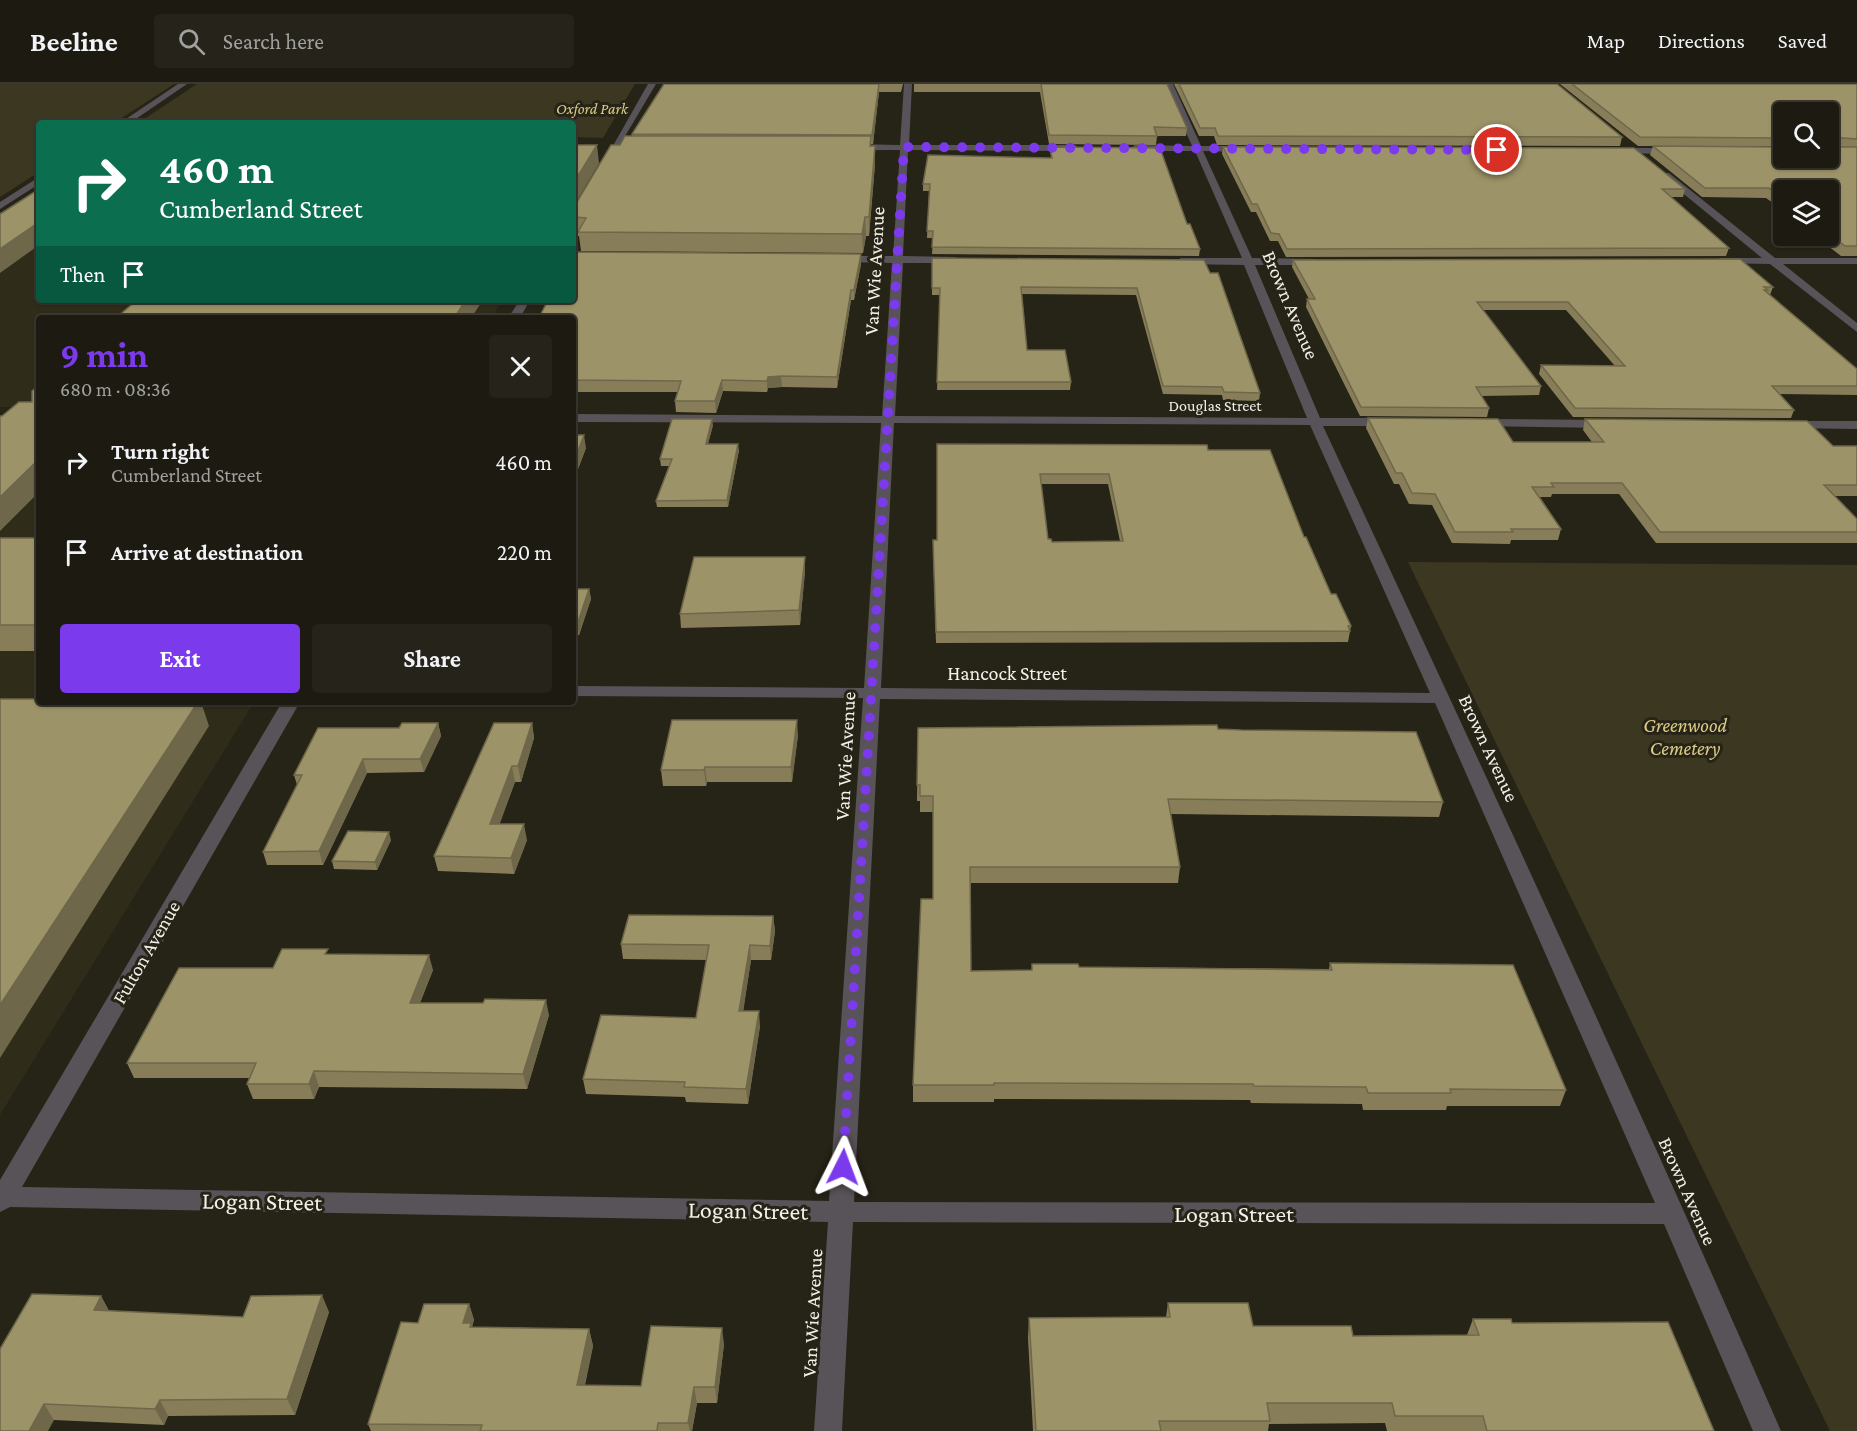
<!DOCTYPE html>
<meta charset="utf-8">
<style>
body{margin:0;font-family:"Crimson Pro",serif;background:#25231a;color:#f1f3f6;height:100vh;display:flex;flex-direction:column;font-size:22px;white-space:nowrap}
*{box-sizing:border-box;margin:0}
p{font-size:20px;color:#a0a19f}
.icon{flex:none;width:33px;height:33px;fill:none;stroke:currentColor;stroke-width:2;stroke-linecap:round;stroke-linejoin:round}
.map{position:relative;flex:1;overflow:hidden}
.sheet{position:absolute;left:36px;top:231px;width:540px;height:390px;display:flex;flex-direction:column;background:#1c1a11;border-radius:6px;box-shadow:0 2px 4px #0004,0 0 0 2px #3a3831}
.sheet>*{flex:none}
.hud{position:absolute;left:36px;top:36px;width:540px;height:183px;border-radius:6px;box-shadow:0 2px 4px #0004,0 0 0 2px #3a3831;background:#0b6e4f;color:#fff;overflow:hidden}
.tools{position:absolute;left:1773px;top:18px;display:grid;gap:12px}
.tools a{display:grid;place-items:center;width:66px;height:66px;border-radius:6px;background:#1c1a11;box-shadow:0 2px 4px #0004,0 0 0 2px #3a3831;font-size:30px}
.pin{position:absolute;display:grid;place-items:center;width:51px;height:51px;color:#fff;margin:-26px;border:3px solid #fff;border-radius:50%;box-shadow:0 2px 6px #0007}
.me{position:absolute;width:66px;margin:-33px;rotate:3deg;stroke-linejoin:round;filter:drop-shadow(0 0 4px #0008)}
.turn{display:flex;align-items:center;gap:21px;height:126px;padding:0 24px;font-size:27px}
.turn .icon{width:78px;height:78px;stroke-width:2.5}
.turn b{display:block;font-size:42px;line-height:51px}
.then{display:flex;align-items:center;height:57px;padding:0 24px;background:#0003;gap:12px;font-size:22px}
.round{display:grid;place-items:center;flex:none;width:63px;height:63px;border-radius:6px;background:#25231a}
.overview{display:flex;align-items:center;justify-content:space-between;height:102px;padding:0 24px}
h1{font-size:36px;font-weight:700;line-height:45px;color:#7c3aed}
.primary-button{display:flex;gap:12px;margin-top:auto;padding:12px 24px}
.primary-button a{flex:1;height:69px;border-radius:6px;background:#7c3aed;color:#fff;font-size:24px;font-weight:700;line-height:69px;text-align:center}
.primary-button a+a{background:#25231a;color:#f1f3f6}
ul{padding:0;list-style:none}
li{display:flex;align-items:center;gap:18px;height:90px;padding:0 24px}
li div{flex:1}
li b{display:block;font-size:22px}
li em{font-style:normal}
header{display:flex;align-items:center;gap:36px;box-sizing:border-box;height:84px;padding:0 30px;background:#1c1a11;border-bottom:2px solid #3a3831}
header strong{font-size:28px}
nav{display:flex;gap:33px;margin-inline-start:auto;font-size:21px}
.search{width:420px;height:54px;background:#25231a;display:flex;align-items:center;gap:15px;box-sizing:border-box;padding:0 21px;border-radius:6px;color:#a0a19f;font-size:22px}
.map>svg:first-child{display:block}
.built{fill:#302c1a}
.green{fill:#3c3721}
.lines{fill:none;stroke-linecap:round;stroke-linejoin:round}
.minor{fill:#585358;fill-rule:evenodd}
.wall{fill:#877e59;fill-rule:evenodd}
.shaded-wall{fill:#6e6749}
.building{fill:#9d9368;stroke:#6e6749;stroke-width:1.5;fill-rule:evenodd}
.route{stroke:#7c3aed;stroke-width:10;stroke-dasharray:0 18}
.labels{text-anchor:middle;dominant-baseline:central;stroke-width:6;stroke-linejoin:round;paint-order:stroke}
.far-park-label{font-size:16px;font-style:italic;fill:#ddcc87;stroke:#262317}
.far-street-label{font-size:16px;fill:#f2f0e8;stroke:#262317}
.street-label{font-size:20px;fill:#f2f0e8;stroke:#262317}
.park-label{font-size:20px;font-style:italic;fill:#ddcc87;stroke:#262317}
.near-street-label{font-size:24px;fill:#f2f0e8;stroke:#262317}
</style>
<header>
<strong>Beeline</strong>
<div class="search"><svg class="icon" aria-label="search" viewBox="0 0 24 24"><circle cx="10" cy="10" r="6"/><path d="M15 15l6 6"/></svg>Search here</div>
<nav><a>Map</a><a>Directions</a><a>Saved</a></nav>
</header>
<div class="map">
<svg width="1857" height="1347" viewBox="0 0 1857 1347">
<rect width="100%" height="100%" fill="#262317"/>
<path class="built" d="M39 106V216H503L491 234H39V323H0V132Z
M0 349 39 350V618H254L0 1031Z"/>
<path class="green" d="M0 0H174L114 39H39V88L0 113Z
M197 0H635L603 54 573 53V39H138Z
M1408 478 1857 481V1347H1830Z"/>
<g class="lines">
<path class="minor" d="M178 0H187L130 39H120Z
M648 0H656L608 81 601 83Z
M904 0H912L909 61H1075L1079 64 1075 67 908 66 903 172 955 173 960 176 955 179H903L895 332 1307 334 1244 181 1181 180 1176 177 1181 174H1242L1195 67H1135L1131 64 1135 61 1192 62 1165 0H1173L1201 62H1246L1250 65 1246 68 1203 67 1252 174 1315 175 1320 178 1315 181H1255L1320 334H1390L1396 338 1390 342H1323C1479 676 1634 1010 1781 1347H1753L1664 1140 853 1138 842 1347H814L828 1138 10 1123 0 1128V1096L282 618H300L22 1103 829 1117 863 614 573 612V602L864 604 881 339 573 338V330L882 332 892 179 836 178 831 175 836 172H893L900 66H850L846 63 850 60 900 61ZM894 339 1310 341 1430 609 881 604ZM880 615 1435 619 1655 1119 854 1118Z
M1615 64H1675L1679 67 1675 70 1612 69Z
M1663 89H1669L1775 174H1857V180H1783L1857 239V248L1770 180 1717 179V175L1721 174H1762L1663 93Z
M39 93V100L0 125V118Z
M520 216H530L520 234H508Z
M1478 335 1609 336 1615 340 1609 344 1473 342 1472 339Z
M1787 337H1857V345L1782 344V338Z"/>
</g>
<path class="wall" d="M664 0H903L901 8H879L873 60H871L875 80 869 152H866L863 169 581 167 579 152H573V61L599 79 575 119 577 118 620 61 632 52V50Z
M914 0H1167L1187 44 1186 52H1157L1156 61 1049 60 1040 8H914Z
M1174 0H1557L1622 53 1620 62 1217 61 1214 52H1199Z
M1560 0H1857V172H1841L1815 152H1828V106H1784V127L1766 114 1702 113 1650 71 1653 62 1828 74 1784 28V62H1638Z
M1050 63 1187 140 1200 165 1199 172 932 170 933 154H927L929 107H923V100L1051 74Z
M1223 63 1685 105 1683 113H1671L1729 164 1726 172 1286 173 1278 157H1270L1256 128H1251L1222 70Z
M861 170V180L854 216H851L837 304 782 303 768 304 767 308 723 307 716 329 676 328 675 317 678 308H573V234Z
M932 174 1210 189 1260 309 1259 317 1223 316 1222 311 1163 310 1136 211 1022 210 1027 266 1071 298 1070 306H937L940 211H932Z
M1293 176 1773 203 1770 211 1857 285V311L1780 310 1794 326 1791 334 1573 333 1539 290 1541 281 1615 282 1566 226H1483L1541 302 1539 311 1481 312 1489 324 1487 333 1360 332 1306 223 1307 215H1309L1292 183Z
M1368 334 1513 358H1592L1583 346 1585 335 1833 362H1857V412H1835L1857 435V459H1656L1619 410H1552L1551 413H1540L1561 445 1558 456H1511L1510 460 1452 459 1432 421 1409 420 1399 400H1394L1366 344Z
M713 341 708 360 739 366 728 423H657L656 417 670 382H661L660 375Z
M573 351 586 364 575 393H573Z
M937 360 1208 366 1304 453 1331 510 1351 542 1348 558 936 559 933 467 937 456ZM1041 400H1108L1120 457 1052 458 1048 455Z
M0 454H39V567H0Z
M805 473V487L800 541 681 544 680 530Z
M573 505H589L591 515 579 551 573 552Z
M438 639 441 652 424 688 367 689 323 781H267L263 768 297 701 294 691 399 644Z
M532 639 534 654 521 698H515L499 740 527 756 514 790 438 787 434 772Z
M918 644 1218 645 1443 718 1439 733 1171 730 1180 783 1178 799H971V887L1032 886V880L1079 883 1329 885 1330 879 1566 1006 1560 1022H1447L1446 1026H1363L1362 1020 1251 1019 1250 1016 994 1015V1018H913V1001L933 815V728H920V717H917Z
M798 651 792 698H707L706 702H663L661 686Z
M391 756 377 786 334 785 332 777Z
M773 832 775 847 771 876H751L743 927 760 942 748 1020 686 1018 685 1013 586 1010 583 995 696 934 707 876 623 875 621 860Z
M329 870 433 886 420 919 549 931 527 1005 319 1003 314 1015H253L247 1000 249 994H134L127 979 273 884Z
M101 1212 109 1227 243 1233 329 1228 295 1331 168 1332 164 1341 54 1336 0 1347Z
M1168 1219 1253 1242 1353 1252 1467 1251 1473 1235 1512 1239 1714 1347H1387L1385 1339 1269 1340 1268 1347H1033L1028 1254 1029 1234 1166 1233Z
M469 1220 474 1236 472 1243 589 1245 593 1262 585 1301 641 1302 724 1260 717 1319H697L692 1347H371L368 1340 418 1239Z"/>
<path class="shaded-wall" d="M879 0V8L873 60 872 51Z
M597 61 599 79 573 123V100Z
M875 62V80L869 152V133Z
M865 133 866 152 863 169 862 150Z
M39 138V161L0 189V165Z
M861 170V180L854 216V206Z
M851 206V216L837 304V293Z
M466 216H483L471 234H454Z
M781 292 782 303 768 304 767 308V297L768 293Z
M722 296 723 307 716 329 715 317Z
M712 335 713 341 706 366V360Z
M584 351 586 364 575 393 573 380Z
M738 360 739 366 728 423 727 416Z
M39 375V408L0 447V413Z
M805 473V487L800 541 799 526Z
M589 505 591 515 579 551 577 541Z
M198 618H201L209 642 0 974V921Z
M797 636 798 651 792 698 791 683Z
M438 639 441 652 424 688 420 675Z
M532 639 534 654 521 698 518 682Z
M363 675 367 689 323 781 319 767Z
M512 682 515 698 494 756 490 740Z
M705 683 707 698 706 702 704 686Z
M524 740 527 756 514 790 511 774Z
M389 748 391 756 377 786 375 778Z
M773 832 775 847 771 876 770 862Z
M750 861 751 876 741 942 739 927Z
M429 871 433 886 414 934 410 919Z
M546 916 549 931 527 1005 523 990Z
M759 927 760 942 748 1020 746 1005Z
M314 987 319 1003 314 1015 309 1000Z
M322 1211 329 1228 295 1331 287 1315Z
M101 1212 110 1229 94 1226Z
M469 1220 474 1236 472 1242 476 1255 463 1239Z
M722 1244 724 1260 717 1319 715 1303Z
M589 1245 593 1262 581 1317 577 1301Z
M694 1303 697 1319 692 1347H690L688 1339Z
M160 1316 168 1332 164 1341 155 1325Z
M44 1320 54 1336 48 1347H29Z"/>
<path class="building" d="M664 0H879L872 51 632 50Z
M1041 0H1167L1187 44 1154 43 1157 52 1049 51Z
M1179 0H1557L1622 53 1218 52 1215 44H1200Z
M1572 0H1857V55L1831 53 1829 63H1857V162H1845L1828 149V106H1784V115L1769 104H1705L1653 62 1784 63V74H1828V28H1784V54L1640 53Z
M625 52H871L870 62H875L869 133H865L862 150 578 148 586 134 573 133V120L577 118 611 61H620Z
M573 61H597L573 100Z
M1050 63 1160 64 1187 140H1190L1200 165 932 163 933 147H927L930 100H923L928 71 1052 74Z
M1223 63 1634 64 1685 105H1662L1729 164 1287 165 1279 150 1271 149 1257 120H1252Z
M39 105V138L0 165V130Z
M574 168 861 170 854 206H851L837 293 781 292 768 293 767 297 722 296 715 317H675L681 297 573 296V234H539L548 216H573V169Z
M932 174 1204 176 1210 189H1218L1260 309 1224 308 1222 303 1163 302 1137 204 1021 203 1027 266H1065L1071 298H937L940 204H932Z
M1740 175 1773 203H1764L1768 206H1764L1857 285V302H1772L1794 326 1575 324 1541 281 1625 282 1568 218H1477L1541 302 1476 303 1489 324 1361 323 1307 215H1315L1293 176Z
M137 216H466L454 234H116Z
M39 301V375L0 413V332H2L19 318H32V307Z
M1368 334 1498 335 1513 358H1604L1585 335 1807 337 1833 362H1857V401H1824L1857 435V448H1660L1622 399H1551L1554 403H1532L1561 445H1511L1513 448H1455L1435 410 1412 409 1402 389H1396Z
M672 335H712L706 360H738L727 416 656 417 672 375H660Z
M573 351H584L573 380Z
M937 360 1207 361 1208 366H1270L1304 453H1306L1331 510H1336L1351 542H1348L1350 547 936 548 933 456H937ZM1040 390H1109L1123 457 1052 458 1051 455H1048Z
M0 454H39V541H0Z
M694 473H805L799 526 680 530Z
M573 505H589L577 541H573Z
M0 615H39V618H198L0 921Z
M672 636H797L791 683H705L704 686H661Z
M402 639H438L420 675H363L319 767 263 768 302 691H294L318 644H399Z
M494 639H532L518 682H512L490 740H524L511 774 434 772Z
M1217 641 1218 645 1241 646 1416 648 1443 718 1168 715 1180 783H970L971 887 1032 886V880H1078L1079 883 1332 886 1330 879 1513 881 1566 1006 1450 1005 1451 1009H1368L1366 1003 1254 1002 1253 1000 994 999V1001H913L921 815H933V712H920V701H917L918 644Z
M348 747 389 748 375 778 332 777Z
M629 831 773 832 770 862 750 861 739 927H759L746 1005 684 1003 685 998 583 995 601 931 696 934 709 861 621 860Z
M282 865H328L325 870 429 871 410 919H483L485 915 546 916 523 990 314 987 309 1000H247L256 979H127L179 884H273Z
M32 1210 101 1212 94 1226 243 1233 251 1212 322 1211 287 1315 160 1316 155 1325 44 1320 29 1347H0V1265Z
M1168 1219H1248L1253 1242H1351L1353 1252 1479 1251 1473 1235H1511L1512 1239 1668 1238 1714 1347H1487L1483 1332H1395L1392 1319H1267L1270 1337H1159L1161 1347H1036L1029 1234 1170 1233Z
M424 1220H469L463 1239H471L470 1243 589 1245 577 1301 641 1302 651 1242 722 1244 715 1303H694L688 1339H658L657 1347H480L482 1341 368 1340 401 1238 418 1239Z"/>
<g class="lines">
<path class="route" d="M843 1083 904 63 1497 66"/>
</g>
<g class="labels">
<g class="far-park-label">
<text x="592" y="24">Oxford Park</text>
</g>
<g class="far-street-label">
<text x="1215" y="321">Douglas Street</text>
</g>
<g class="street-label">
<text transform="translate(874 187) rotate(-87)">Van Wie Avenue</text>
<text transform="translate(1291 221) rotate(67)">Brown Avenue</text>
<text x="1007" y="589">Hancock Street</text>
<text transform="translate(1489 664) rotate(65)">Brown Avenue</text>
<text transform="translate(845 672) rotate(-87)">Van Wie Avenue</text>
<text transform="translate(146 868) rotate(-60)">Fulton Avenue</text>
<text transform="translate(1688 1107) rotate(66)">Brown Avenue</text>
<text transform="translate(812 1229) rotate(-87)">Van Wie Avenue</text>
</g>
<g class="park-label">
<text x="1685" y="641">Greenwood<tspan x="1685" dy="23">Cemetery</tspan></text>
</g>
<g class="near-street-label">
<text transform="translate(262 1117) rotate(1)">Logan Street</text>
<text transform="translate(748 1126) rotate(1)">Logan Street</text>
<text x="1234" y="1129">Logan Street</text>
</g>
</g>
</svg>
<div class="tools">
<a><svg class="icon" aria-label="search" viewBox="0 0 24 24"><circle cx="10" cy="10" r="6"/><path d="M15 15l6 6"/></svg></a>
<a><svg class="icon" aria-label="layers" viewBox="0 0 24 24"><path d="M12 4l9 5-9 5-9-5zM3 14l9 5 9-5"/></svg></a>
</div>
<div class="pin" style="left:1497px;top:66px;background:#d93025"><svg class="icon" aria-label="arrive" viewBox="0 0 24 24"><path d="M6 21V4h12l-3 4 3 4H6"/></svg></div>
<svg class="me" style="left:843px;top:1083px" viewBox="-20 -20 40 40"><path d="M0-17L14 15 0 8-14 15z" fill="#7c3aed" stroke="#fff" stroke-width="4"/></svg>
<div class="hud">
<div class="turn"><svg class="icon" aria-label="right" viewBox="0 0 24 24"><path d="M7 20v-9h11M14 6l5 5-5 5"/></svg><div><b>460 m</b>Cumberland Street</div></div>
<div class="then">Then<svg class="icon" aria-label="arrive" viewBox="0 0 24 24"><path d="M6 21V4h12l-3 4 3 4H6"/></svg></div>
</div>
<section class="sheet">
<div class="overview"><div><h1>9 min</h1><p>680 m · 08:36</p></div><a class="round"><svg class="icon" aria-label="close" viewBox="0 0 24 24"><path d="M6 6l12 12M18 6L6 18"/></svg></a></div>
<ul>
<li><svg class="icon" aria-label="right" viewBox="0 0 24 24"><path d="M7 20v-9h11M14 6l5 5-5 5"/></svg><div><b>Turn right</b><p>Cumberland Street</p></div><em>460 m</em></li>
<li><svg class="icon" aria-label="arrive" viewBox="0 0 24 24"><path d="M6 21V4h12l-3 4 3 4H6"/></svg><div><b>Arrive at destination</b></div><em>220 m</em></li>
</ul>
<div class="primary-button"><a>Exit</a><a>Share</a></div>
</section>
</div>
